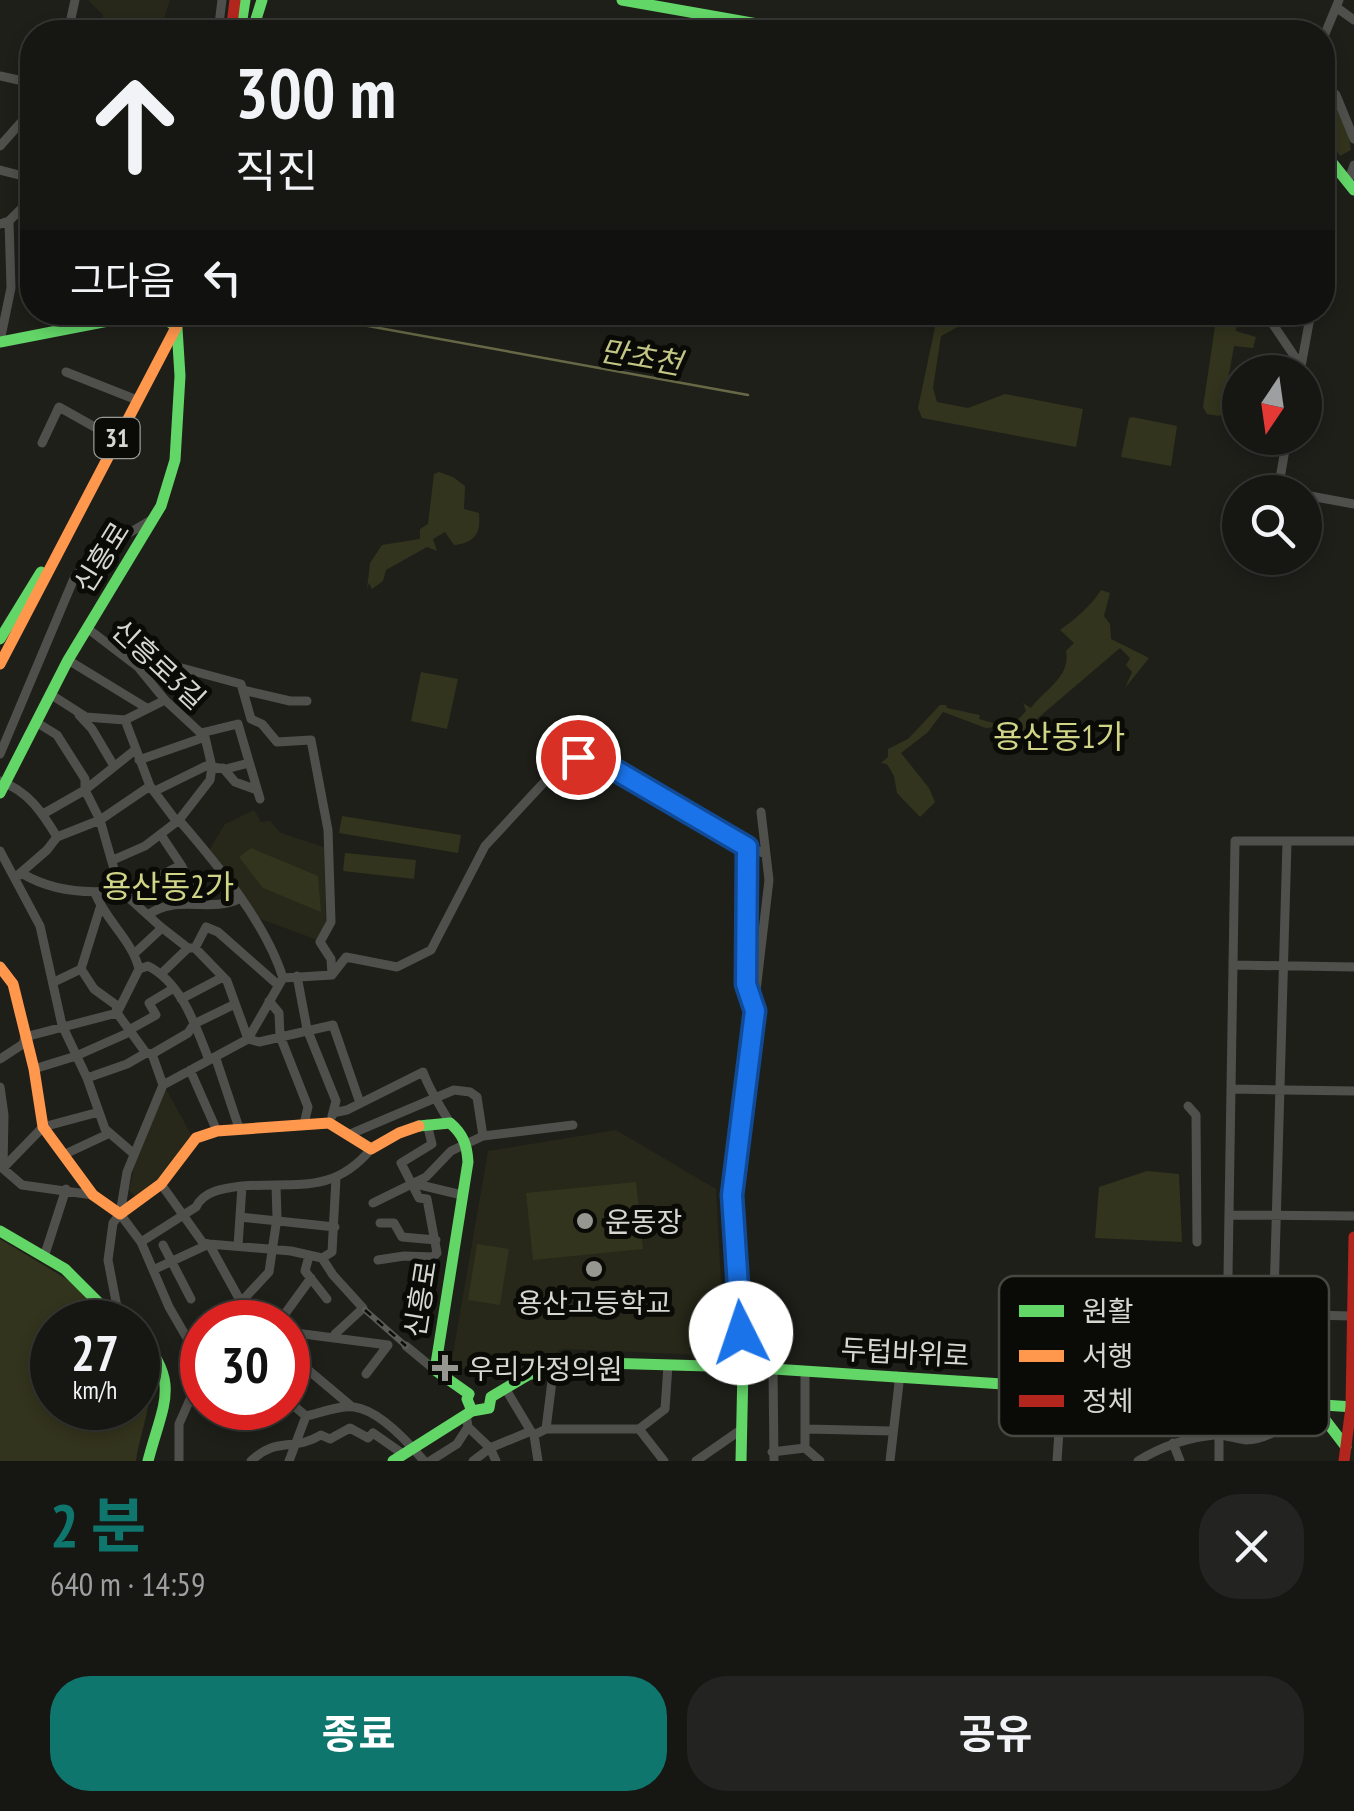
<!DOCTYPE html>
<html lang="ko">
<meta charset="utf-8">
<style>
body{margin:0;font-family:"PT Sans Narrow","Noto Sans KR",sans-serif;background:#232421;color:#f1f3f6;height:100vh;display:flex;flex-direction:column;font-size:38px;white-space:nowrap}
*{box-sizing:border-box;margin:0}
p{font-size:32px;color:#9e9fa0}
.icon{flex:none;width:55px;height:55px;fill:none;stroke:currentColor;stroke-width:2;stroke-linecap:round;stroke-linejoin:round}
.map{position:relative;height:1461px;overflow:hidden}
.details{display:flex;flex-direction:column;background:#161713;flex:1}
.details>*{flex:none}
.top-card{position:absolute;left:20px;top:20px;width:1315px;height:305px;border-radius:40px;box-shadow:0 5px 15px #0003,0 0 0 2px #353633;background:#161713;color:#f1f3f6;overflow:hidden}
.needle{width:65px;rotate:193deg}
.buttons{position:absolute;left:1222px;top:355px;display:grid;gap:20px}
.buttons a{display:grid;place-items:center;width:100px;height:100px;border-radius:50%;background:#161713;box-shadow:0 5px 15px #0003,0 0 0 2px #353633;font-size:50px}
.speed{position:absolute;left:30px;top:1300px;display:flex;gap:20px;font-size:50px;font-weight:700;text-align:center}
.speed>*{display:grid;place-content:center;width:130px;height:130px;border-radius:50%;background:#161713;box-shadow:0 5px 15px #0003,0 0 0 2px #353633;line-height:1}
.speed small{font-size:25px;font-weight:400}
.speed .limit{border:15px solid #d22;background:#fff;color:#111}
.pin{position:absolute;display:grid;place-items:center;width:85px;height:85px;color:#fff;margin:-42px;border:5px solid #fff;border-radius:50%;box-shadow:0 2px 10px #0007}
.me{position:absolute;width:110px;margin:-55px;rotate:356deg;stroke-linejoin:round;filter:drop-shadow(0 0 8px #0008)}
.turn{display:flex;align-items:center;gap:35px;height:210px;padding:0 50px;font-size:45px}
.turn .icon{width:130px;height:130px;stroke-width:2.5}
.turn b{display:block;font-size:70px;line-height:85px}
.then{display:flex;align-items:center;height:95px;padding:0 50px;background:#0003;gap:20px;font-size:38px}
.round{display:grid;place-items:center;flex:none;width:105px;height:105px;border-radius:40px;background:#232421}
.overview{display:flex;align-items:center;justify-content:space-between;height:170px;padding:0 50px}
h1{font-size:60px;font-weight:700;line-height:75px;color:#0f766e}
.button{display:flex;gap:20px;margin-top:auto;padding:20px 50px}
.button a{flex:1;height:115px;border-radius:40px;background:#0f766e;color:#fff;font-size:40px;font-weight:700;line-height:115px;text-align:center}
.button a+a{background:#232421;color:#f1f3f6}
.map>svg:first-child{display:block}
.built{fill:#272819}
.green{fill:#33341d}
.lines{fill:none;stroke-linecap:round;stroke-linejoin:round}
.stream{stroke:#676946;stroke-width:2.5}
.street{stroke:#4f4f4c;stroke-width:9}
.fast{stroke:#63d668;stroke-width:11}
.slow{stroke:#ff974d;stroke-width:11}
.jam{stroke:#b3261e;stroke-width:11}
.rail-casing{stroke:#595a55;stroke-width:6}
.rail{stroke:#0a0a06;stroke-width:2.5;stroke-dasharray:8;stroke-linecap:butt}
.route-casing{stroke:#114b97;stroke-width:25}
.route{stroke:#1a73e8;stroke-width:18}
.poi-dot{fill:#969791;stroke:#0a0a06;stroke-width:4}
.labels{text-anchor:middle;dominant-baseline:central;stroke-width:10;stroke-linejoin:round;paint-order:stroke}
.shield{fill:#0a0a06;stroke:#9a9a94;stroke-width:2.5}
.shield-label{font-size:25px;font-weight:bold;fill:#d7d7d1}
.street-label{font-size:28px;fill:#d7d7d1;stroke:#0a0a06}
.poi-label{font-size:28px;fill:#d7d7d1;stroke:#0a0a06;text-anchor:start}
.water-label{font-size:30px;font-style:italic;fill:#c3c685;stroke:#0a0a06}
.quarter-label{font-size:32px;fill:#d0d486;stroke:#0a0a06}
.key{fill:#0a0a06;stroke:#484843;stroke-width:2.5}
.key-label{font-size:28px;fill:#d7d7d1}
</style>
<div class="map">
<svg width="1354" height="1461" viewBox="0 0 1354 1461">
<rect width="100%" height="100%" fill="#1e1f19"/>
<path class="built" d="M88 0H170L160 32H103V15Z
M254 810 261 822 270 821 281 833 324 847 326 925 320 941 258 918 209 850 225 824Z
M166 1089 193 1138 168 1175 137 1199 129 1190 135 1162Z
M616 1130 716 1189 725 1356 563 1349 500 1381 451 1365 488 1151Z"/>
<path class="green" d="M1322 87C1340 104 1348 126 1351 150L1340 156 1323 131Z
M968 313 967 322 941 336 933 388 937 402 968 408 1005 394 1083 409 1076 447 922 418 918 408 938 313Z
M1217 313H1238L1236 331 1256 337 1253 348 1234 346 1222 414 1219 416 1207 414 1203 407Z
M1132 417 1177 426 1171 466 1121 457 1129 418Z
M439 472 453 477 465 486 464 509 479 513C481 533 475 543 454 545L445 532 433 539 437 551 427 547 386 570 383 581 372 589 369 583 367 589 370 563 382 545 420 539V529L428 524 434 474Z
M1101 590 1110 593 1104 616 1110 624 1111 639 1149 658 1125 688 1132 672 1126 665 1130 658 1120 648 1005 746 997 727 986 728 943 712 928 732 901 753 929 788 935 802 920 817 897 793 894 776 887 764 881 763 888 757V749L908 739 940 705H946L947 708 980 715 979 719 997 724H1014L1026 711 1023 703 1031 708C1044 690 1071 677 1066 651L1074 643 1060 630C1074 620 1092 605 1101 590Z
M421 672 458 679 447 729 411 721Z
M342 816 461 835 458 853 339 833Z
M251 848 318 876 321 912 263 888 239 857Z
M345 853 416 860 414 879 343 871Z
M1147 1171 1179 1174 1182 1242 1095 1238 1099 1187Z
M636 1182 643 1249 533 1260 526 1193Z
M0 1239 75 1284 110 1322H52V1408H138V1354C164 1383 140 1427 136 1461H0Z
M477 1244 509 1249 500 1305 468 1300Z"/>
<g class="lines">
<path class="stream" d="M291 312 748 395"/>
<path class="street" d="M1336 7 1354 20
M68 32 75 0
M218 32 222 0
M1322 41 1339 0
M0 76 32 83
M1322 81 1336 95 1354 139
M0 146 32 110
M0 170 23 176 32 183
M1348 182 1354 165
M0 224 9 221 32 198
M1269 312 1268 317 1301 366
M0 341 11 288 9 221
M66 372 137 400
M1300 372 1311 312
M1287 438 1278 490 1290 492
M42 443 59 407 116 439
M1305 495 1354 504
M87 628 138 667 165 700 205 737 212 767 210 780 179 820 145 846 113 860
M68 660 145 707
M138 667 152 660 241 684 251 719 262 724 277 742 311 740 328 830 331 922 320 942 331 959 332 975
M243 690 290 701H307
M50 694 86 717 125 720 165 700
M79 715 92 729 114 766
M125 720 150 786 174 818 179 820C217 864 266 923 283 978
M36 722 57 735 85 779V790L100 820 120 890 161 927 188 948H195L227 981 248 1039 259 1042 333 1025 360 1103
M201 733 238 724 260 799
M0 754 75 576 124 536 151 520
M139 760 205 737
M223 768 235 782 257 790
M0 781C28 791 42 812 57 837
M155 791 206 766 226 769 249 763
M43 814 85 790 135 750
M161 835 181 865
M57 837 100 820 150 786
M747 847 745 984 754 1008
M0 851 40 926 62 1025 87 1078 105 1129 134 1154
M17 876 47 850 57 837
M14 877 23 874C52 891 87 894 120 890
M95 893C106 921 132 940 139 969L148 966C182 983 196 1027 209 1060
M125 894 181 865 202 904
M100 908 81 969 94 989 116 1005 117 1013 146 1053 152 1054 163 1085
M148 915C176 894 210 913 239 899
M195 948 206 927 218 932 277 984
M135 953 162 928
M1233 965 1354 967
M162 973 188 948
M332 975 346 957 397 967 431 950 485 846 562 763 578 757 605 764 721 834 765 854
M297 976 307 1029 336 1101 332 1116
M54 982 81 969
M181 999 223 977
M269 1001 279 1013 280 1036 308 1107 304 1124
M129 1030 156 1015 149 1003 174 988
M152 1054 188 1033 194 1024 235 1004
M0 1059 23 1044 25 1037 117 1013 139 969
M216 1059 239 1128
M34 1069 76 1056 130 1032
M190 1070 217 1131
M87 1078 127 1064 146 1053
M0 1087 4 1115 3 1168
M1231 1089 1354 1091
M1188 1106 1196 1115 1197 1242
M333 1113 347 1110 423 1072C430 1091 440 1106 450 1123
M348 1135 454 1090 470 1092 477 1097 483 1136
M63 1155 108 1134
M0 1166 22 1185 93 1195
M3 1168 43 1127 99 1112
M161 1184 203 1243 209 1244 241 1302 239 1322
M416 1184 462 1195
M373 1203 426 1177 451 1151 483 1136 573 1125
M120 1214 141 1242 169 1307 195 1352 198 1366 195 1388 179 1424V1461
M1229 1215 1354 1216
M240 1217 335 1227
M380 1223H394L402 1237 436 1240
M141 1242 196 1207C204 1190 226 1188 242 1186
M163 1245 191 1299
M238 1246 242 1186C295 1182 333 1195 371 1149
M45 1254 66 1189
M309 1256 305 1271 327 1299
M322 1258 332 1252 336 1178
M378 1260 404 1256 433 1257 437 1253 427 1199 419 1198 401 1163 432 1144 427 1124
M155 1269 209 1244 291 1251 322 1258 333 1275 363 1308
M241 1302 269 1272 277 1218 276 1185
M118 1312 108 1260 113 1223 120 1214 127 1172 163 1085 248 1039 283 978 332 975
M1227 1313 1351 1316
M279 1322 311 1278
M288 1332 388 1345 366 1374
M334 1338 335 1334 360 1311
M406 1346 435 1370
M288 1353 351 1406
M743 1367 732 1195 769 880 761 812
M773 1369 774 1461
M505 1388 532 1433
M288 1401 306 1416C320 1413 340 1405 354 1407 379 1410 408 1442 424 1461
M1271 1401 1287 842
M466 1414 468 1427 490 1448 496 1461
M546 1429H639L665 1409 668 1365
M639 1429 664 1461
M807 1429 892 1431
M1173 1443 1180 1461
M805 1448V1371
M772 1452 805 1448 820 1461
M251 1461C277 1436 293 1452 321 1435L330 1439 350 1428 368 1438 373 1433 403 1454
M289 1461 306 1416
M430 1461 457 1444 468 1427
M473 1461 490 1448 531 1431
M538 1461 534 1435 546 1429 554 1365
M696 1461 742 1429
M890 1461 899 1383 896 1376
M1057 1461 1062 1387
M1138 1461C1162 1446 1186 1438 1214 1435 1225 1434 1235 1439 1246 1440 1268 1440 1295 1421 1307 1404
M1219 1461V1434L1226 1399 1235 841H1354"/>
<path class="fast" d="M622 0 803 32
M240 32 245 0
M252 32 262 0
M1322 150 1354 190
M0 342 144 314 166 319 177 328 180 376 175 460 161 506 68 660 0 793
M0 639 41 572
M419 1126 450 1123C463 1134 467 1145 468 1162L435 1370 469 1394 467 1399 472 1411
M0 1231 65 1269 118 1322
M138 1334C182 1383 163 1403 148 1461
M1313 1404 1346 1447
M393 1461 472 1411 489 1408 491 1397 528 1375 568 1362 743 1367 1354 1407
M741 1461 743 1367"/>
<path class="slow" d="M0 664 184 312
M0 967 13 984 34 1069 43 1127 93 1195 120 1214 161 1184 196 1138 217 1131 329 1123 371 1149 399 1133 419 1126"/>
<path class="jam" d="M231 32 235 0
M1344 1461 1351 1407 1354 1237"/>
<g class="rail-casing">
<path id="rail" d="M365 1310 406 1346"/>
</g>
<use href="#rail" class="rail"/>
</g>
<g class="lines">
<g class="route-casing">
<path id="route" d="M578 757 605 764 747 847 746 984 755 1011 732 1195 741 1333"/>
</g>
<use href="#route" class="route"/>
</g>
<g class="poi-dot">
<circle cx="585" cy="1221" r="10"/>
<circle cx="594" cy="1269" r="10"/>
<path d="M440 1353h10v10h10v10h-10v10h-10v-10h-10v-10h10z"/>
</g>
<g class="labels">
<rect class="shield" x="94.5" y="418" width="45" height="40" rx="8"/>
<g class="shield-label">
<text x="117" y="438">31</text>
</g>
<g class="street-label">
<text transform="translate(101 557) rotate(-58)">신흥로</text>
<text transform="translate(159 664) rotate(43)">신흥로3길</text>
<text transform="translate(420 1299) rotate(-81)">신흥로</text>
<text transform="translate(905 1352) rotate(3)">두텁바위로</text>
</g>
<g class="poi-label">
<text x="605" y="1221">운동장</text>
<text x="594" y="1302" text-anchor="middle">용산고등학교</text>
<text x="468" y="1368">우리가정의원</text>
</g>
<g class="water-label">
<text transform="translate(641 356) rotate(10)">만초천</text>
</g>
<g class="quarter-label">
<text x="1059" y="736">용산동1가</text>
<text x="168" y="886">용산동2가</text>
</g>
</g>
<rect x="999" y="1276" width="330" height="160" rx="15" class="key"/>
<rect x="1019" y="1305" width="45" height="12" fill="#63d668"/>
<rect x="1019" y="1350" width="45" height="12" fill="#ff974d"/>
<rect x="1019" y="1395" width="45" height="12" fill="#b3261e"/>
<g class="key-label">
<text x="1082" y="1321">원활</text>
<text x="1082" y="1366">서행</text>
<text x="1082" y="1411">정체</text>
</g>
</svg>
<div class="buttons">
<a><svg class="needle" viewBox="-14 -14 28 28"><path d="M0-13l5 13h-10z" fill="#e53935"/><path d="M0 13l5-13h-10z" fill="#9e9fa0"/></svg></a>
<a><svg class="icon" aria-label="search" viewBox="0 0 24 24"><circle cx="10" cy="10" r="6"/><path d="M15 15l6 6"/></svg></a>
</div>
<div class="speed"><div>27<small>km/h</small></div><div class="limit">30</div></div>
<div class="pin" style="left:578px;top:757px;background:#d93025"><svg class="icon" aria-label="arrive" viewBox="0 0 24 24"><path d="M6 21V4h12l-3 4 3 4H6"/></svg></div>
<svg class="me" style="left:741px;top:1333px" viewBox="-20 -20 40 40"><circle r="19" fill="#fff"/><path d="M0-13L10 11 0 6-10 11z" fill="#1a73e8"/></svg>
<div class="top-card">
<div class="turn"><svg class="icon" aria-label="ahead" viewBox="0 0 24 24"><path d="M12 20V5M6 11l6-6 6 6"/></svg><div><b>300 m</b>직진</div></div>
<div class="then">그다음<svg class="icon" aria-label="left" viewBox="0 0 24 24"><path d="M17 20v-9H6M10 6l-5 5 5 5"/></svg></div>
</div>
</div>
<section class="details">
<div class="overview"><div><h1>2 분</h1><p>640 m · 14:59</p></div><a class="round"><svg class="icon" aria-label="close" viewBox="0 0 24 24"><path d="M6 6l12 12M18 6L6 18"/></svg></a></div>
<div class="button"><a>종료</a><a>공유</a></div>
</section>
